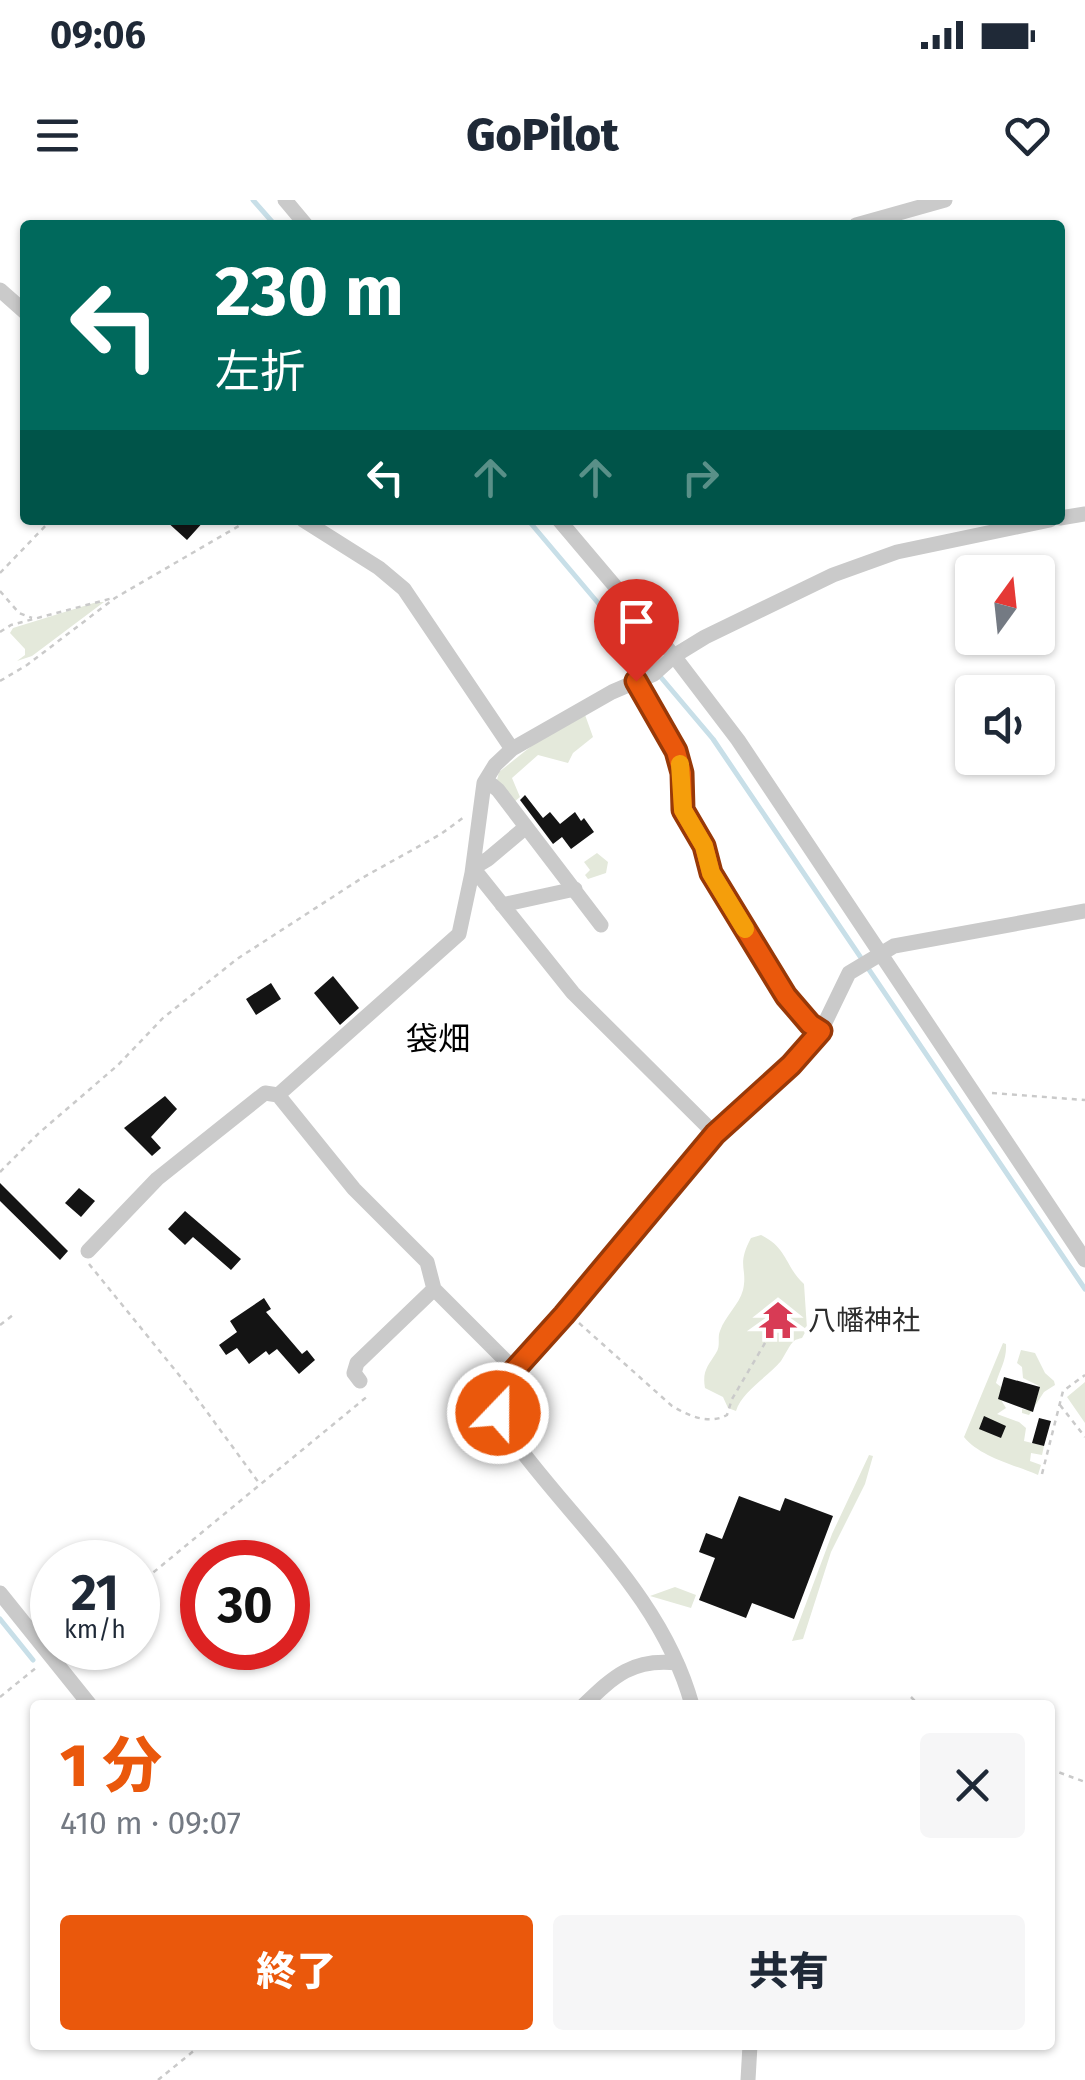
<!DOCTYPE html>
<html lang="ja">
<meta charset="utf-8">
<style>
body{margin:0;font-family:"Fira Sans","Noto Sans JP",sans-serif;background:#f6f6f7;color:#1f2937;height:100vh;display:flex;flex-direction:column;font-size:38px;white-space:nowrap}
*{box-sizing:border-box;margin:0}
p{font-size:32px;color:#747a83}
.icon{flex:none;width:55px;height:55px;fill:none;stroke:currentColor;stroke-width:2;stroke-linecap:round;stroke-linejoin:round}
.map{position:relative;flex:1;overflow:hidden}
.details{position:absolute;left:30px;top:1500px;width:1025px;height:350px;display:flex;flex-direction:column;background:#fff;border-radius:10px;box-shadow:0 2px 8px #0004}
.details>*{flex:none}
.hud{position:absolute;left:20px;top:20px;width:1045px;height:305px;border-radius:10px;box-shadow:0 2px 8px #0004;background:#00695c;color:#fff;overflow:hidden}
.needle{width:65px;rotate:15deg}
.controls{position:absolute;left:955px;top:355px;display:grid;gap:20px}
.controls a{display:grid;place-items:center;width:100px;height:100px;border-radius:10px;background:#fff;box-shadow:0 2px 8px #0004;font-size:50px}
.speed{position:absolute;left:30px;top:1340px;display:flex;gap:20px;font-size:50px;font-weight:700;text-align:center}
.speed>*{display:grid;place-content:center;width:130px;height:130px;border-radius:50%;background:#fff;box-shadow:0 2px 8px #0004;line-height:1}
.speed small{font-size:25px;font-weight:400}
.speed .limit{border:15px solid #d22;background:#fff;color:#111}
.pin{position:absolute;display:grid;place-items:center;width:85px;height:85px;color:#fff;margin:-102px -42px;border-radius:50% 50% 50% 0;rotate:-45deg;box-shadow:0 0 10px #0007}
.pin .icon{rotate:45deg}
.me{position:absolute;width:110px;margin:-55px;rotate:22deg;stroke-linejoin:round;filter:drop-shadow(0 0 8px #0008)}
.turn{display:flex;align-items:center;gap:35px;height:210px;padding:0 30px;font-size:45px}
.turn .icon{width:130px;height:130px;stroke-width:2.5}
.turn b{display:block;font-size:70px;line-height:85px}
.lanes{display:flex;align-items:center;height:95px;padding:0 30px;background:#0003;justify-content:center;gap:50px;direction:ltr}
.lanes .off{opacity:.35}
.round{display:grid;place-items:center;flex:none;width:105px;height:105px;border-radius:10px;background:#f6f6f7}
.overview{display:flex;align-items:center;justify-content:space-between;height:170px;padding:0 30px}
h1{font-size:60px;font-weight:800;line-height:75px;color:#ea580c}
.action{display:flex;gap:20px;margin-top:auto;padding:20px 30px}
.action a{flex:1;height:115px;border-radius:10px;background:#ea580c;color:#fff;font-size:40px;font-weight:800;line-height:115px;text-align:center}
.action a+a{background:#f6f6f7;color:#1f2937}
.status{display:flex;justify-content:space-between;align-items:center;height:70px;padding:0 50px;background:#fff;direction:ltr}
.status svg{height:28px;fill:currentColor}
header{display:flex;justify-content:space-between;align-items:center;height:130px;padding:0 30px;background:#fff;font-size:45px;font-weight:800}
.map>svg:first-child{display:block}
.green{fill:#e4e9db}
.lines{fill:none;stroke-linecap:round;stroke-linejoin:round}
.stream{stroke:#c8dfe8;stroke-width:5}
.building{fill:#141414}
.path{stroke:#cacaca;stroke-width:2.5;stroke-dasharray:5 5;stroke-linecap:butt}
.minor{stroke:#cacaca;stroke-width:15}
.route-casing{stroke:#983908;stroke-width:25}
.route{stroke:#ea580c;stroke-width:18}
.slow{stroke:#f59e0b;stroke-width:18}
.labels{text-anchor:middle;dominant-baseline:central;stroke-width:10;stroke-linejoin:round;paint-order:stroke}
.poi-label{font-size:28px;fill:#2d2d2d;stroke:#fff;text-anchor:start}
.quarter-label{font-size:32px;fill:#000;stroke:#fff}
</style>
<div class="status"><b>09:06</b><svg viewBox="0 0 49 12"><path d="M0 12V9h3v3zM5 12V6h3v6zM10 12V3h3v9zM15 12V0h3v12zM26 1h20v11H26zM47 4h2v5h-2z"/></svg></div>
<header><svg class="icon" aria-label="menu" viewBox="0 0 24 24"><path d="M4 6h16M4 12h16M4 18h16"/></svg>GoPilot<svg class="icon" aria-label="heart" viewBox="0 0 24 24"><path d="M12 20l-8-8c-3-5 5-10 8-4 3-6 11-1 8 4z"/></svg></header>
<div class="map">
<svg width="1085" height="1880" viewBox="0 0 1085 1880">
<rect width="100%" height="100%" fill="#fff"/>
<path class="green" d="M97 402H104L32 456 17 461 25 455V449L10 433 13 428Z
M584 512 593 537 573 553 568 563 538 555 512 578 520 597 513 603 497 580 499 572 544 536Z
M597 653 608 662 606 673 588 679 585 675 590 670 584 662Z
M761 1035C788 1048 785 1067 804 1084L807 1129 802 1138C799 1139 796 1139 794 1141 790 1144 785 1155 781 1161 768 1177 742 1191 736 1211L728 1208 723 1197 705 1188C702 1171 708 1166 716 1153 721 1146 717 1138 720 1131 725 1116 739 1105 743 1090 748 1068 736 1066 751 1038Z
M1003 1143 1006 1144C1007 1159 1000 1169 996 1183L1001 1187V1200L1006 1208 997 1214 1019 1222 1026 1228 1024 1241 1044 1246 1042 1255 1031 1253 1030 1261 1041 1265 1038 1275C1015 1265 980 1257 964 1237Z
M1021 1150 1035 1153 1045 1173 1054 1181 1055 1185 1044 1192 1029 1215 1022 1213V1209L1026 1210 1037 1198 1039 1186 1023 1178 1022 1167 1017 1163Z
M1085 1182V1223L1067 1197Z
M869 1255 873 1256 865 1284 831 1352 803 1439 792 1441 832 1334Z
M675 1387 696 1395 691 1408 650 1396Z"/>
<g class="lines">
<path class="stream" d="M253 0 275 25
M528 320 713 539 1085 1089
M0 1419 33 1460"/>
</g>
<path class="building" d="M165 320H205L187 340Z
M525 595 543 618 550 612 560 624 575 612 581 621 584 618 594 632 571 649 562 637 553 644 520 600Z
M333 776 359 808 340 825 314 793Z
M271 783 281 799 256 815 246 799Z
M165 896 177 909 151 937 161 948 152 956 124 928Z
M0 983 68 1051 60 1060 0 1001Z
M79 988 95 1001 81 1017 65 1003Z
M185 1011 241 1059 231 1070 193 1037 185 1045 168 1029Z
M264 1098 271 1109 266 1112 302 1154 307 1150 315 1160 299 1174 277 1149 269 1155 266 1151 249 1164 237 1148 226 1155 219 1145 237 1132 230 1121Z
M1004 1177 1040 1187 1033 1212 998 1199Z
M984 1216 1006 1226 1001 1238 979 1229Z
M1039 1218 1051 1221 1044 1246 1032 1243Z
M739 1296 780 1311 785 1298 833 1316 794 1419 752 1403 746 1418 699 1400 715 1358 699 1352 706 1333 722 1339Z"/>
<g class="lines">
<path class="path" d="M0 373 51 320
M0 391 19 413 32 418
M0 432 11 425 113 398
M0 481 27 465 115 398 249 320
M992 893 1085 900
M0 972 39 933 118 865 163 818 237 759 362 678 441 634 464 617
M89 1064 188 1186 259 1283
M579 1123 672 1206C689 1216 709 1225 727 1215L732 1199 775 1126
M0 1125 13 1115
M1060 1205 1085 1237
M1042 1274 1063 1191 1085 1175
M138 1385 369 1195
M0 1497 37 1467
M911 1497 919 1505
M1050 1569 1085 1582
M158 1880 201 1845"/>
<path class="minor" d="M285 0 306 25
M856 25 945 0
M0 90 25 112
M1060 318 1085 314
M303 320 379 368 404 389 512 549
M559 320 674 456 738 540 1085 1060
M636 481 676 551 682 573 683 610 704 646 711 673 786 796 810 824 821 831
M486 580 498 590 601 725
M473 668 573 793 715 934
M473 668 488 659 526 627
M502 705 575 689
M88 1051 157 979 265 893 278 895
M515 1170 434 1089 427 1062 354 989 278 895 459 734 472 673 484 583 495 565 512 549 612 492 654 474 674 456 705 437 833 375 897 352 1050 320
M360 1181 354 1173 357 1163 434 1089
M0 1393 90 1505
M584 1505C614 1476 633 1458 677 1463
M692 1505C661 1392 568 1319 503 1226L498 1213 500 1195 510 1175 564 1115 715 934 818 837 849 773 894 746 1085 711
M748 1880 750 1845"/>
</g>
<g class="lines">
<g class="route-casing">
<path id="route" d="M498 1213 500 1196 510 1175 564 1115 715 934 791 865 821 831 810 824 786 796 711 673 704 646 683 610 682 573 676 551 636 481"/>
</g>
<use href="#route" class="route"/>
<path class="slow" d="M680 564 683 610 704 646 711 673 745 729"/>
</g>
<defs>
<g id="temple-bare" transform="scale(3)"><path d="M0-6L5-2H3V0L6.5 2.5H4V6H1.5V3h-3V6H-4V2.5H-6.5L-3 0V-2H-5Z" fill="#d83b55" stroke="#fff" stroke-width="2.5" paint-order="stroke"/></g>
</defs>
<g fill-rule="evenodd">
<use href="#temple-bare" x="778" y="1120"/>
</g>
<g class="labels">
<g class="poi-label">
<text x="808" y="1120">八幡神社</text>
</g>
<g class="quarter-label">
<text x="438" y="839">袋畑</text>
</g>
</g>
</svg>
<div class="controls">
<a><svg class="needle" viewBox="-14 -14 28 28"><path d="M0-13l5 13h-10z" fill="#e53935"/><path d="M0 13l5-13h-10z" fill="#747a83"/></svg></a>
<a><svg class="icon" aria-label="sound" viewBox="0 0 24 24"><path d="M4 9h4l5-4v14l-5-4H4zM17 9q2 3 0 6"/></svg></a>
</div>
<div class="speed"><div>21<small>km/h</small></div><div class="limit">30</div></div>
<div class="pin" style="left:636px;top:481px;background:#d93025"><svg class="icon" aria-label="arrive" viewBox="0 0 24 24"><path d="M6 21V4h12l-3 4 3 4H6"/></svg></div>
<svg class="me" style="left:498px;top:1213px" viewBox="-20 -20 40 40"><circle r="17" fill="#ea580c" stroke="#fff" stroke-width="3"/><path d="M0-11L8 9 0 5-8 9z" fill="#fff"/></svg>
<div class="hud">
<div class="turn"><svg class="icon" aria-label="left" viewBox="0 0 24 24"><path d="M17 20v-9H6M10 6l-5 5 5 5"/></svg><div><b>230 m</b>左折</div></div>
<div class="lanes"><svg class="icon" aria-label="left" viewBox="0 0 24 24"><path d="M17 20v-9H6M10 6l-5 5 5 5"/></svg><svg class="icon off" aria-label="ahead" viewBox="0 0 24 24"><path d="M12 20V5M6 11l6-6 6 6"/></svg><svg class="icon off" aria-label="ahead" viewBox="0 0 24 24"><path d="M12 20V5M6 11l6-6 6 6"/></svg><svg class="icon off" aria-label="right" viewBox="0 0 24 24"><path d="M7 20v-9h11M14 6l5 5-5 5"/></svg></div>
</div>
<section class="details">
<div class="overview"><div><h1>1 分</h1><p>410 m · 09:07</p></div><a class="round"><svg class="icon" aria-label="close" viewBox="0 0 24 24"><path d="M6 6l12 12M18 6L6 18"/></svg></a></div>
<div class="action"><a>終了</a><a>共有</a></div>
</section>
</div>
